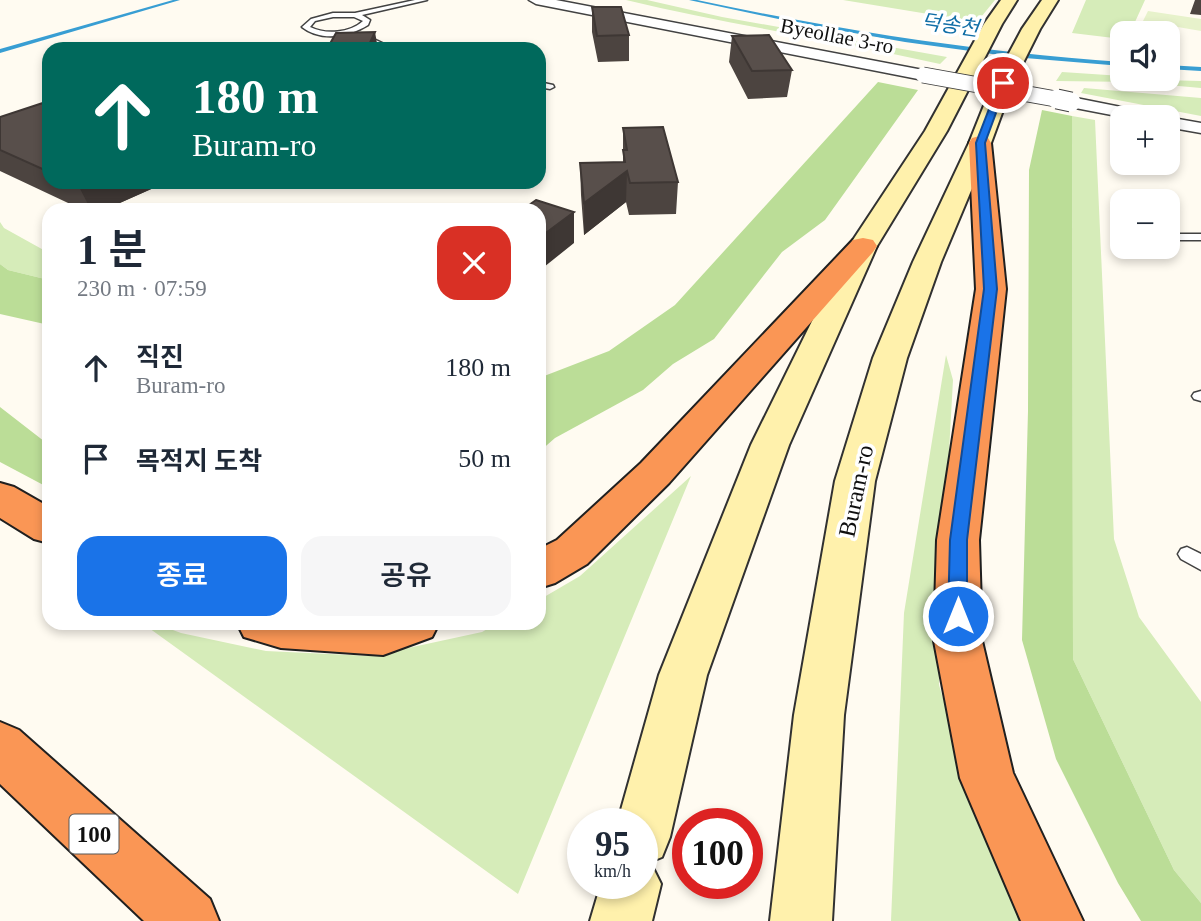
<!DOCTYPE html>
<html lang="ko">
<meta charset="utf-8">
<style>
body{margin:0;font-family:"Times New Roman","Noto Sans KR",serif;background:#f6f6f7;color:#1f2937;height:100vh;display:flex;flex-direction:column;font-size:26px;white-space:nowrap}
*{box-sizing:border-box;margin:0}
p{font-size:23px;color:#747a83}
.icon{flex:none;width:38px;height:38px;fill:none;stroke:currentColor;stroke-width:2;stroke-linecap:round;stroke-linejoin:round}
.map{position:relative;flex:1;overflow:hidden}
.side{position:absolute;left:42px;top:203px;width:504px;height:427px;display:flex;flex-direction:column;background:#fff;border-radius:21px;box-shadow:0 4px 10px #0003}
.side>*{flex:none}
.banner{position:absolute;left:42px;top:42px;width:504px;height:147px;border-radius:21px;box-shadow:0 4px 10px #0003;background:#00695c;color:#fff;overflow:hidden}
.buttons{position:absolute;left:1110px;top:21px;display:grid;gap:14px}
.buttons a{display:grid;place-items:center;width:70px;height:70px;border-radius:14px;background:#fff;box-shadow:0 4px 10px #0003;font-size:35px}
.speed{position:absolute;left:567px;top:808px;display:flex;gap:14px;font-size:35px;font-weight:700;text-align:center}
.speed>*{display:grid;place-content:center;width:91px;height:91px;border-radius:50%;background:#fff;box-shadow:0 4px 10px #0003;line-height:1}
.speed small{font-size:18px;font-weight:400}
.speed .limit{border:10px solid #d22;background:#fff;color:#111}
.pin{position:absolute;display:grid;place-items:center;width:60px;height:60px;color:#fff;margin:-30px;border:4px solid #fff;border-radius:50%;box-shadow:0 2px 7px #0007}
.me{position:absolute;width:77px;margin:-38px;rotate:0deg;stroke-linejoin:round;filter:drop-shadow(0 0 5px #0008)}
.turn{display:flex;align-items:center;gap:24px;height:147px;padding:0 35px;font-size:32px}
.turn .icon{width:91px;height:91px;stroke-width:2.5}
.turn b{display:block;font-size:49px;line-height:60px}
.round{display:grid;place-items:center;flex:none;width:74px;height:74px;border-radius:21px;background:#f6f6f7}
.headline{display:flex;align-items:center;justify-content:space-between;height:119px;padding:0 35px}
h1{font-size:42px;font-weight:600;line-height:52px}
.cta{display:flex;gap:14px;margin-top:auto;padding:14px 35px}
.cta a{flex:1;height:80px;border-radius:21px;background:#1a73e8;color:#fff;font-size:28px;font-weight:600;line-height:80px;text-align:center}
.cta a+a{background:#f6f6f7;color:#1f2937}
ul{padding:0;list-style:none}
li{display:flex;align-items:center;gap:21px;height:91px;padding:0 35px}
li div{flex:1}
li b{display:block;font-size:26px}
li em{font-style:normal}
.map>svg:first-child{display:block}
.green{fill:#d6ecb9}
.forest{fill:#bbdd97}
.pitch{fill:#e7f2cb}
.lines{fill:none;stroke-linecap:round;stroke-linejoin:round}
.stream{fill:#389ed3;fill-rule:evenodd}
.lane-casing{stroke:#424242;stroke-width:3}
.street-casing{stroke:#424242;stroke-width:3}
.secondary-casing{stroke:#313131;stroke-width:4}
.highway-casing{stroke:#202020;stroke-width:4}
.lane{fill:#fff;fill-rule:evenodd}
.street{fill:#fff;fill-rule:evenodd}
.secondary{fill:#fff1ac;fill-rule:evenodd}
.highway{fill:#fa9655;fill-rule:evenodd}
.street-bridge-far1-casing{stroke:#424242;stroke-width:17;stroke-linecap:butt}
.street-bridge-casing{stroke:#424242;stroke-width:21;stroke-linecap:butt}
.street-bridge-far1{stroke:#fff;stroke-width:15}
.street-bridge{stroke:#fff;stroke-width:19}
.wall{fill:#4c4440}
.shaded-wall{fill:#3e3734}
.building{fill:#584f4b;stroke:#3e3734;stroke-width:2}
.route{fill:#1a73e8;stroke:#114b97;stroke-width:2}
.labels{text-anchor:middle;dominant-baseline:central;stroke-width:7;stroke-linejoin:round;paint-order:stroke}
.far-water-label{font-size:21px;font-style:italic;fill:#126fa7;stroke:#fff}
.far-street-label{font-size:21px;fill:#0f0f0f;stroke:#fff}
.shield{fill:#fff;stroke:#575757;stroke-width:2}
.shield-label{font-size:23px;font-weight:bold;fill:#0f0f0f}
.street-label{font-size:24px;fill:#0f0f0f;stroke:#fff}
</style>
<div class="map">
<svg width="1201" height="921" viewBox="0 0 1201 921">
<rect width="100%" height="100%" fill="#fffbf1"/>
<path class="green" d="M626 0H647L722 17 947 57 940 64C836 40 730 25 626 0Z
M843 0H995L977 22Z
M1086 0H1145L1130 33H1122V39L1072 33Z
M1062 72 1122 76V79L1201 81V88L1134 82 1056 81Z
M1084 88 1201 98V116L1081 93Z
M1072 116 1095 120 1114 539 1139 617 1201 702V903L1174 870 1073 659Z
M0 222 4 228 49 253V280L8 270 0 264Z
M946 355 953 380 940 613 939 685 986 842 1025 921H891L904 613Z
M691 476 518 894 142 623H154L181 633 266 651 371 656 482 632 498 623H539V600L580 576Z"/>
<path class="forest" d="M878 82 918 90 825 220 782 252 714 339 673 364 643 390 555 438 539 452V378L609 351 675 305Z
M1042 110 1072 116 1073 659 1174 870 1201 903V921H1141L1118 883 1056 759 1022 640 1028 411 1029 170Z
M0 264 8 270 49 280V325L0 314Z
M0 407 49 445V488L0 462Z"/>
<path class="pitch" d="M1148 11 1201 19V31L1143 21Z"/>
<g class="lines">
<path class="stream" d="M173 0H180L0 53V49Z
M689 0H697C838 30 978 52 1122 62V66L1014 57 905 42 797 23Z
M1167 65 1201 67V71L1167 69Z"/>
<g class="lane-casing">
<path id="lane" d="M415 0H427L362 15 370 20 368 25C349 37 321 42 302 27L311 19 333 13H355ZM333 17H354L363 21C350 33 326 35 310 27L315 21Z
M357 34H363L395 49 373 47 357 38Z
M539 82 553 85 554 87 550 89 539 87Z
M1168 234H1201V240H1168Z
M1201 391V401L1194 399 1192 396 1194 393Z
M1187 547 1201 554V570L1181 559 1178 554 1181 549Z"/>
</g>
<g class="street-casing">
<path id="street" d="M529 0H556L923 70 931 75 923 80 536 4Z
M1071 97 1146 112 1155 117H1122L1065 106 1062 102 1065 98Z
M1164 117H1167L1201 123V133L1167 127V117Z"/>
</g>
<g class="secondary-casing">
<path id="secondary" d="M1001 0H1017L1002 24 947 131 877 246 789 445 707 675 670 837 662 857 650 862 661 884 652 921H590L601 884H642V824H617L659 675 751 445 849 246 925 131 984 24Z
M1042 0H1058L1040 29 1013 83 991 143 941 262 907 358 875 481 844 715 832 921H770L794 715 835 481 873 358 913 262 969 143 993 83 1022 29Z"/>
</g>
<g class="highway-casing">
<path id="highway" d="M980 136 988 138 991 143 1006 289 979 540 982 641 1013 773 1083 921H1021L960 778 934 641 937 540 976 289 969 143 972 138Z
M863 238 873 240 877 246 873 252 669 483 587 564 555 583 539 588V549L557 540 641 463 853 240Z
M0 483 14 487 49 507V543L34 539 0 518Z
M237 623H439L432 637 383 655 281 648 244 637Z
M0 722 19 730 210 899 219 921H144L0 784Z"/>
</g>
<use href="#lane" class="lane"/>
<use href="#street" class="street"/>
<use href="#secondary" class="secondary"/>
<use href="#highway" class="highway"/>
<g class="street-bridge-far1-casing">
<path id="street-bridge-far1" d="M923 75 1067 101"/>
</g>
<g class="street-bridge-casing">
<path id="street-bridge" d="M1057 99 1071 102"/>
</g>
<use href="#street-bridge-far1" class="street-bridge-far1"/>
<use href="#street-bridge" class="street-bridge"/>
</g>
<path class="wall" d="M1195 0H1201V15L1190 14Z
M592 7 629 35V61L598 62 592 32Z
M732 36 792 70 787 97 748 99 729 62Z
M49 101V182H167L104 210H83L0 171V117Z
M623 128 678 182 676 214 629 215 626 202 584 235 581 195 580 163 623 162Z"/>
<path class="shaded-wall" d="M375 32 378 49H367Z
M627 171 626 202 584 235V203Z
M85 182H167L104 210H91L78 185Z
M389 182H399L390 187Z
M574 212V243L539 271V238Z"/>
<path class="building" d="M592 7H621L629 35 597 36Z
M375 32 367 49H327L336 33Z
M769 35 792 70 752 71 732 36Z
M49 101V172L0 150V117Z
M663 127 678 182 630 183 627 171 584 203 580 163 625 162 623 150H627L623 128Z
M71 182H85L78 185Z
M536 200 574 212 539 238V210H522Z"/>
<path class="route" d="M1003 81 1007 83 985 143 997 289 967 540V616L965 621 958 624 951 621 948 616 950 540 984 289 976 143 999 83Z"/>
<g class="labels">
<g class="far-water-label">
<text transform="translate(950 25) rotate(8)">덕송천</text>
</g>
<g class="far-street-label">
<text transform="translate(837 36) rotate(11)">Byeollae 3-ro</text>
</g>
<rect class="shield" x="69.5" y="814.5" width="49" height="39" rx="5"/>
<g class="shield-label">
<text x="94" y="834">100</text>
</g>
<g class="street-label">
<text transform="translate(856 491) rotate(-78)">Buram-ro</text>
</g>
</g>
</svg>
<div class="buttons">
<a><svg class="icon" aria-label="sound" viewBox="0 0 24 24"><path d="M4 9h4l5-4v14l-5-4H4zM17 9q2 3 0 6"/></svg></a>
<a>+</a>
<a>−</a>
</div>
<div class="speed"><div>95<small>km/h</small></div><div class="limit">100</div></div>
<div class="pin" style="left:1003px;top:83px;background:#d93025"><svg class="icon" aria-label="arrive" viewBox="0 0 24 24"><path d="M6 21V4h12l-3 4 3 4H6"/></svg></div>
<svg class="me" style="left:958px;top:616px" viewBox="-20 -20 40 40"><circle r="17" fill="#1a73e8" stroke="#fff" stroke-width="3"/><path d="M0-11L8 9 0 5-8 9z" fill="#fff"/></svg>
<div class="banner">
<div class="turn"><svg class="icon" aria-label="ahead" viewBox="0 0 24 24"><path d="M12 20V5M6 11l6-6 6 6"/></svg><div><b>180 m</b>Buram-ro</div></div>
</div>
<section class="side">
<div class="headline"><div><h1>1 분</h1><p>230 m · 07:59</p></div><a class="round" style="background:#d93025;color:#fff"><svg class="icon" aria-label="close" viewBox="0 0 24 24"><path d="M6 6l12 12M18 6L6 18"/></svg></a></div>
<ul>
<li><svg class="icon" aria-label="ahead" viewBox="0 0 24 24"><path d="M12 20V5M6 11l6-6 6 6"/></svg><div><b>직진</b><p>Buram-ro</p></div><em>180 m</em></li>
<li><svg class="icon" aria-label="arrive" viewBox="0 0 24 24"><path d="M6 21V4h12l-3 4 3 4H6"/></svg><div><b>목적지 도착</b></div><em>50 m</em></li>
</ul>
<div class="cta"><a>종료</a><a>공유</a></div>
</section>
</div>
